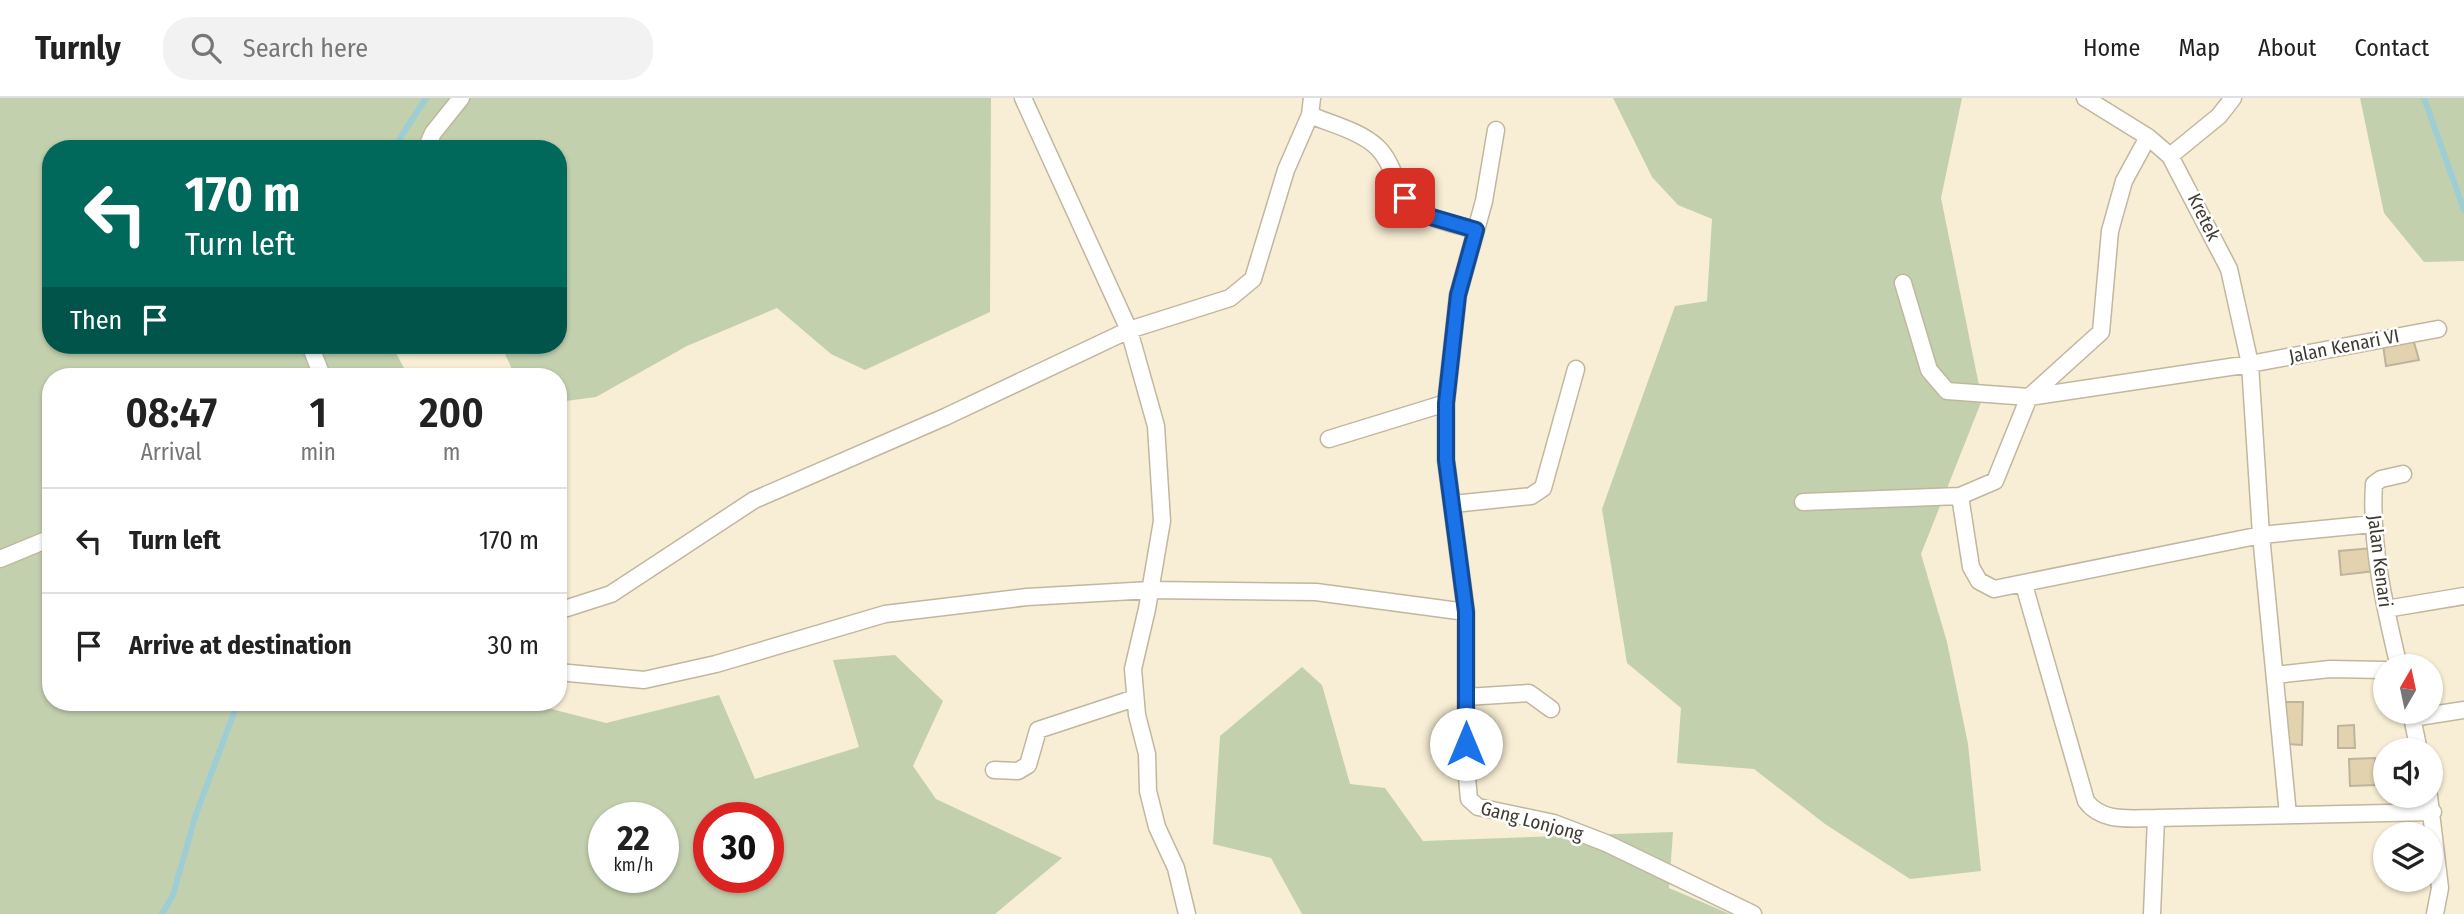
<!DOCTYPE html>
<style>
body{margin:0;font-family:"Fira Sans Condensed",sans-serif;background:#f2f2f2;color:#222;height:100vh;display:flex;flex-direction:column;font-size:26px;white-space:nowrap}
*{box-sizing:border-box;margin:0}
p{font-size:23px;color:#767676}
.icon{flex:none;width:38px;height:38px;fill:none;stroke:currentColor;stroke-width:2;stroke-linecap:round;stroke-linejoin:round}
.map{position:relative;flex:1;overflow:hidden}
.panel{position:absolute;left:42px;top:270px;width:525px;height:343px;display:flex;flex-direction:column;background:#fff;border-radius:28px;box-shadow:0 2px 5px #0004}
.panel>*{flex:none}
.guide{position:absolute;left:42px;top:42px;width:525px;height:214px;border-radius:28px;box-shadow:0 2px 5px #0004;background:#00695c;color:#fff;overflow:hidden}
.needle{width:46px;rotate:9deg}
.fabs{position:absolute;left:2373px;top:556px;display:grid;gap:14px}
.fabs a{display:grid;place-items:center;width:70px;height:70px;border-radius:50%;background:#fff;box-shadow:0 2px 5px #0004;font-size:35px}
.speed{position:absolute;left:588px;top:704px;display:flex;gap:14px;font-size:35px;font-weight:700;text-align:center}
.speed>*{display:grid;place-content:center;width:91px;height:91px;border-radius:50%;background:#fff;box-shadow:0 2px 5px #0004;line-height:1}
.speed small{font-size:18px;font-weight:400}
.speed .limit{border:10px solid #d22;background:#fff;color:#111}
.pin{position:absolute;display:grid;place-items:center;width:60px;height:60px;color:#fff;margin:-30px;border-radius:14px;box-shadow:0 4px 10px #0006}
.me{position:absolute;width:77px;margin:-38px;rotate:0deg;stroke-linejoin:round;filter:drop-shadow(0 0 5px #0008)}
.turn{display:flex;align-items:center;gap:24px;height:147px;padding:0 28px;font-size:32px}
.turn .icon{width:91px;height:91px;stroke-width:2.5}
.turn b{display:block;font-size:49px;line-height:60px}
.then{display:flex;align-items:center;height:66px;padding:0 28px;background:#0003;gap:14px;font-size:26px}
.eta{display:flex;justify-content:space-evenly;align-items:center;height:119px;text-align:center}
.eta b{font-size:42px;font-weight:600;line-height:49px}
ul{padding:0;list-style:none}
li{display:flex;align-items:center;gap:21px;height:105px;padding:0 28px;border-top:2px solid #e0e0e0}
li div{flex:1}
li b{display:block;font-size:26px}
li em{font-style:normal}
header{display:flex;align-items:center;gap:42px;box-sizing:border-box;height:98px;padding:0 35px;background:#fff;border-bottom:2px solid #e0e0e0}
header strong{font-size:33px}
nav{display:flex;gap:38px;margin-inline-start:auto;font-size:24px}
.search{width:490px;height:63px;background:#f2f2f2;display:flex;align-items:center;gap:18px;box-sizing:border-box;padding:0 24px;border-radius:28px;color:#767676;font-size:26px}
.map>svg:first-child{display:block}
.green{fill:#c3d0ae;fill-rule:evenodd}
.lines{fill:none;stroke-linecap:round;stroke-linejoin:round}
.stream{stroke:#9eced4;stroke-width:6}
.building{fill:#e2d3ae;stroke:#beb49c;stroke-width:2}
.minor-casing{stroke:#c1b79f;stroke-width:19}
.minor{stroke:#fff;stroke-width:16}
.route-casing{stroke:#114b97;stroke-width:18}
.route{stroke:#1a73e8;stroke-width:12}
.labels{text-anchor:middle;dominant-baseline:central;stroke-width:5;stroke-linejoin:round;paint-order:stroke}
.street-label{font-size:19px;fill:#403b32;stroke:#fff}
</style>
<header>
<strong>Turnly</strong>
<div class="search"><svg class="icon" aria-label="search" viewBox="0 0 24 24"><circle cx="10" cy="10" r="6"/><path d="M15 15l6 6"/></svg>Search here</div>
<nav><a>Home</a><a>Map</a><a>About</a><a>Contact</a></nav>
</header>
<div class="map">
<svg width="2464" height="816" viewBox="0 0 2464 816">
<rect width="100%" height="100%" fill="#f8eed5"/>
<path class="green" d="M0 0H991L990 214 865 272 831 256 777 210 687 248 596 299 558 304V278H515L501 247H558V51H51V247H392L408 278H51V604H524L606 625 719 597 755 681 859 649 833 562 895 557 943 603 913 668 936 701 1062 760 995 816H0ZM604 719H663V779H604ZM709 719H768V779H709Z
M1613 0H1962L1941 100 1982 302 1921 456 1947 544 1968 646 1981 773 1910 781 1825 726 1754 671 1677 665 1681 610 1627 565 1602 411 1675 208 1707 203 1712 121 1678 107 1652 79Z
M2360 0H2464V163L2424 164 2384 115Z
M1302 569 1322 587 1350 686 1385 690 1423 743 1673 734 1669 790 1730 816H1302L1271 760 1213 746 1220 638Z"/>
<g class="lines">
<path class="stream" d="M2424 0 2464 112
M393 51 426 0
M301 247 308 261
M162 816 173 797 196 716 238 604"/>
</g>
<path class="building" d="M2413 241 2419 262 2386 268 2383 247Z
M2373 450 2375 473 2341 477 2339 453Z
M2286 604H2303L2302 647 2285 646Z
M2354 627 2355 650H2338V628Z
M2375 660 2376 687 2350 688 2349 661Z"/>
<g class="lines">
<g class="minor-casing">
<path id="minor" d="M1023 0 1129 232 1156 328 1162 423 1147 511 1133 571 1137 617 1147 656 1148 693 1157 729 1176 770 1187 816
M2085 0 2148 39 2170 58
M2233 0 2219 18 2170 58 2229 171 2250 266 2261 437 2288 717
M1310 17C1331 26 1361 33 1378 50 1391 63 1395 82 1404 98 1418 121 1452 125 1476 132
M1496 32 1484 103 1458 197 1446 305V362L1466 514V669L1469 701 1478 709 1554 725 1606 745 1753 816
M426 51 433 35 461 0
M1903 185 1929 272 1947 293 2029 299 2250 266 2438 231
M310 247 322 278
M1329 341 1446 305
M1960 398 1971 469 1979 483 1994 491 2261 437 2373 426
M1803 404 1960 398 1995 383 2029 299 2101 234 2110 133 2124 83 2148 39
M1453 406 1531 398 1543 390 1576 271
M0 461 51 440
M2024 487 2086 703C2102 725 2131 720 2156 720
M2386 511 2464 498
M558 513 611 496 754 402 945 319 1129 232 1230 200 1253 181 1286 72 1310 17 1312 0
M2399 569C2385 510 2370 447 2374 386L2381 381 2403 376
M558 574 644 582 716 566 885 516 1027 499 1151 492 1316 494 1466 514
M2275 577 2330 571 2385 572
M1466 599 1529 595 1551 611
M2411 614 2419 653
M2412 620 2464 612
M994 672 1018 673 1028 667 1038 632 1135 600
M2429 698 2440 790 2435 816
M2152 816 2156 720 2433 714"/>
</g>
<use href="#minor" class="minor"/>
</g>
<g class="lines">
<g class="route-casing">
<path id="route" d="M1405 100 1428 118 1476 132 1458 197 1446 305V362L1466 514V646"/>
</g>
<use href="#route" class="route"/>
</g>
<g class="labels">
<g class="street-label">
<text transform="translate(2204 119) rotate(64)">Kretek</text>
<text transform="translate(2344 248) rotate(-11)">Jalan Kenari VI</text>
<text transform="translate(2380 463) rotate(83)">Jalan Kenari</text>
<text transform="translate(1532 723) rotate(15)">Gang Lonjong</text>
</g>
</g>
</svg>
<div class="fabs">
<a><svg class="needle" viewBox="-14 -14 28 28"><path d="M0-13l5 13h-10z" fill="#e53935"/><path d="M0 13l5-13h-10z" fill="#767676"/></svg></a>
<a><svg class="icon" aria-label="sound" viewBox="0 0 24 24"><path d="M4 9h4l5-4v14l-5-4H4zM17 9q2 3 0 6"/></svg></a>
<a><svg class="icon" aria-label="layers" viewBox="0 0 24 24"><path d="M12 4l9 5-9 5-9-5zM3 14l9 5 9-5"/></svg></a>
</div>
<div class="speed"><div>22<small>km/h</small></div><div class="limit">30</div></div>
<div class="pin" style="left:1405px;top:100px;background:#d93025"><svg class="icon" aria-label="arrive" viewBox="0 0 24 24"><path d="M6 21V4h12l-3 4 3 4H6"/></svg></div>
<svg class="me" style="left:1466px;top:646px" viewBox="-20 -20 40 40"><circle r="19" fill="#fff"/><path d="M0-13L10 11 0 6-10 11z" fill="#1a73e8"/></svg>
<div class="guide">
<div class="turn"><svg class="icon" aria-label="left" viewBox="0 0 24 24"><path d="M17 20v-9H6M10 6l-5 5 5 5"/></svg><div><b>170 m</b>Turn left</div></div>
<div class="then">Then<svg class="icon" aria-label="arrive" viewBox="0 0 24 24"><path d="M6 21V4h12l-3 4 3 4H6"/></svg></div>
</div>
<section class="panel">
<div class="eta">
<div><b>08:47</b><p>Arrival</p></div>
<div><b>1</b><p>min</p></div>
<div><b>200</b><p>m</p></div>
</div>
<ul>
<li><svg class="icon" aria-label="left" viewBox="0 0 24 24"><path d="M17 20v-9H6M10 6l-5 5 5 5"/></svg><div><b>Turn left</b></div><em>170 m</em></li>
<li><svg class="icon" aria-label="arrive" viewBox="0 0 24 24"><path d="M6 21V4h12l-3 4 3 4H6"/></svg><div><b>Arrive at destination</b></div><em>30 m</em></li>
</ul>
</section>
</div>
